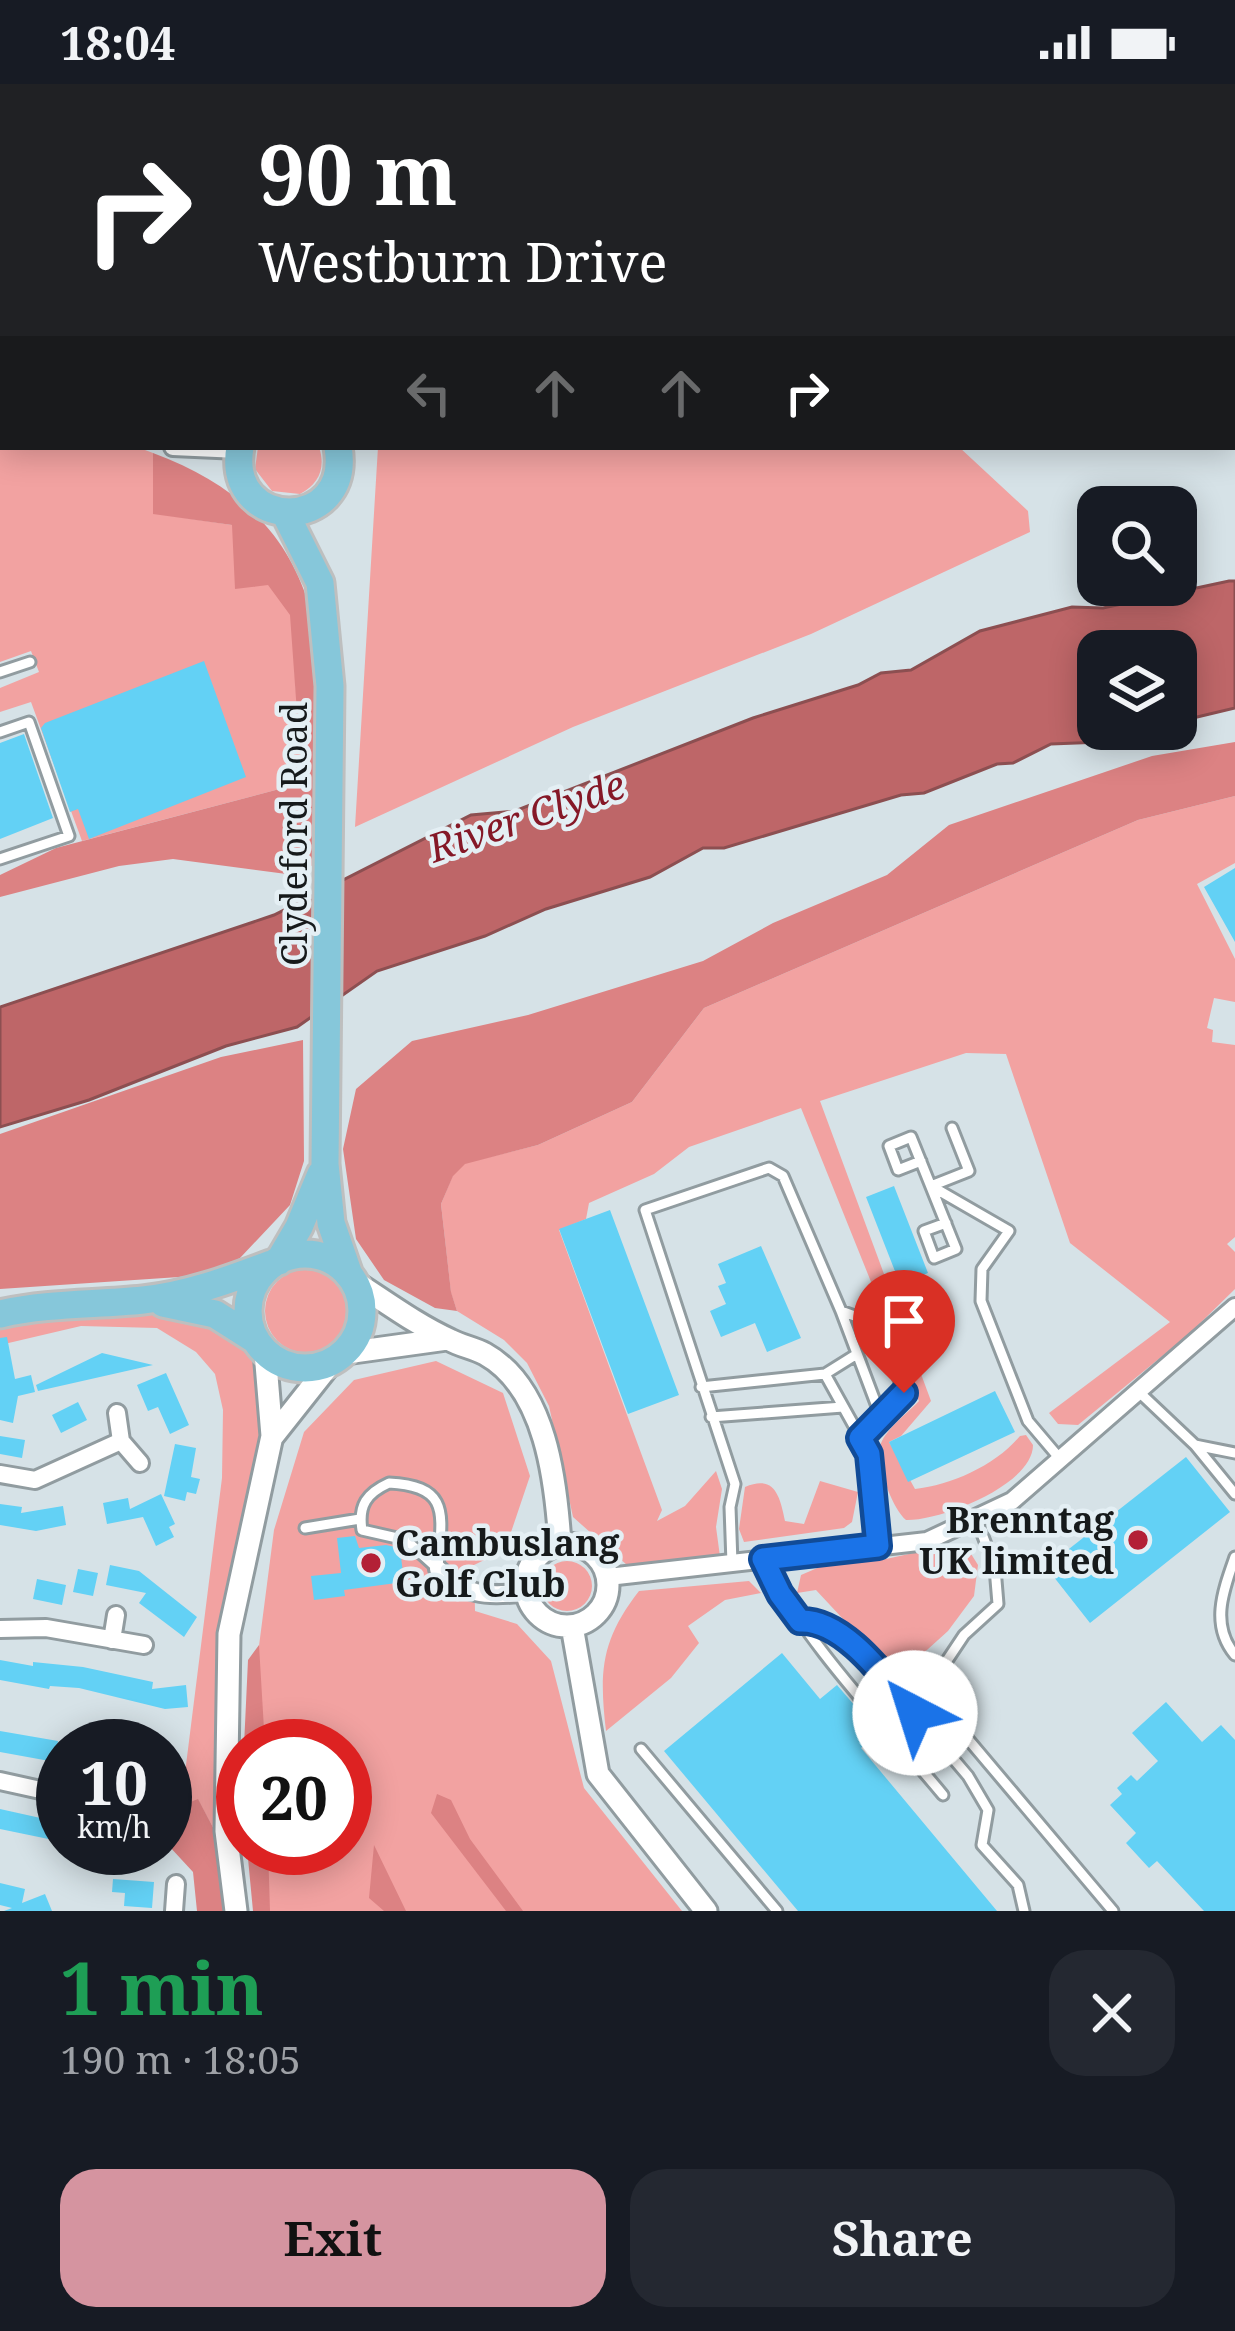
<!DOCTYPE html>
<meta charset="utf-8">
<style>
body{margin:0;font-family:"Noto Serif",serif;background:#242831;color:#f1f3f6;height:100vh;display:flex;flex-direction:column;font-size:45px;white-space:nowrap}
*{box-sizing:border-box;margin:0}
p{font-size:39px;color:#9ea1a6}
.icon{flex:none;width:66px;height:66px;fill:none;stroke:currentColor;stroke-width:2;stroke-linecap:round;stroke-linejoin:round}
.map{position:relative;height:1827px;overflow:hidden}
.panel{display:flex;flex-direction:column;background:#171b24;flex:1}
.panel>*{flex:none}
.banner{position:absolute;left:0px;top:0px;width:1236px;height:366px;box-shadow:0 6px 30px #0003;background:#202124;color:#fff;overflow:hidden}
.controls{position:absolute;left:1077px;top:402px;display:grid;gap:24px}
.controls a{display:grid;place-items:center;width:120px;height:120px;border-radius:24px;background:#171b24;box-shadow:0 6px 30px #0003;font-size:60px}
.speed{position:absolute;left:36px;top:1635px;display:flex;gap:24px;font-size:60px;font-weight:700;text-align:center}
.speed>*{display:grid;place-content:center;width:156px;height:156px;border-radius:50%;background:#171b24;box-shadow:0 6px 30px #0003;line-height:1}
.speed small{font-size:30px;font-weight:400}
.speed .limit{border:18px solid #d22;background:#fff;color:#111}
.pin{position:absolute;display:grid;place-items:center;width:102px;height:102px;color:#fff;margin:-123px -51px;border-radius:50% 50% 50% 0;rotate:-45deg;box-shadow:0 0 12px #0007}
.pin .icon{rotate:45deg}
.me{position:absolute;width:132px;margin:-66px;rotate:320deg;stroke-linejoin:round;filter:drop-shadow(0 0 9px #0008)}
.turn{display:flex;align-items:center;gap:42px;height:252px;padding:0 60px;font-size:54px}
.turn .icon{width:156px;height:156px;stroke-width:2.5}
.turn b{display:block;font-size:84px;line-height:102px}
.lanes{display:flex;align-items:center;height:114px;padding:0 60px;background:#0003;justify-content:center;gap:60px;direction:ltr}
.lanes .off{opacity:.35}
.round{display:grid;place-items:center;flex:none;width:126px;height:126px;border-radius:36px;background:#242831}
.overview{display:flex;align-items:center;justify-content:space-between;height:204px;padding:0 60px}
h1{font-size:72px;font-weight:700;line-height:90px;color:#1e9e55}
.primary-button{display:flex;gap:24px;margin-top:auto;padding:24px 60px}
.primary-button a{flex:1;height:138px;border-radius:36px;background:#d594a0;color:#111;font-size:48px;font-weight:700;line-height:138px;text-align:center}
.primary-button a+a{background:#242831;color:#f1f3f6}
.status{display:flex;justify-content:space-between;align-items:center;height:84px;padding:0 60px;background:#171b24;direction:ltr}
.status svg{height:33px;fill:currentColor}
.map>svg:first-child{display:block}
.green{fill:#f2a2a1}
.forest{fill:#dc8283}
.water{fill:#be6668;stroke:#8c4f51;stroke-width:3}
.building{fill:#63d1f5}
.lines{fill:none;stroke-linecap:round;stroke-linejoin:round}
.service-casing{stroke:#919ca0;stroke-width:15}
.minor-casing{stroke:#919ca0;stroke-width:22}
.tertiary-casing{stroke:#919ca0;stroke-width:27}
.primary-casing{stroke:#bebfbf;stroke-width:33}
.service{stroke:#fff;stroke-width:9}
.minor{stroke:#fff;stroke-width:16}
.tertiary{stroke:#fff;stroke-width:21}
.primary{stroke:#86c7da;stroke-width:27}
.route-casing{stroke:#114b97;stroke-width:30}
.route{stroke:#1a73e8;stroke-width:21}
.poi-dot{fill:#b32036;stroke:#e4eff4;stroke-width:4.5}
.labels{text-anchor:middle;dominant-baseline:central;stroke-width:9;stroke-linejoin:round;paint-order:stroke}
.street-label{font-size:36px;fill:#161a1b;stroke:#e4eff4}
.poi-label{font-size:36px;font-weight:bold;fill:#161a1b;stroke:#e4eff4;text-anchor:end}
.water-label{font-size:39px;font-style:italic;fill:#851827;stroke:#e4eff4}
</style>
<div class="status"><b>18:04</b><svg viewBox="0 0 49 12"><path d="M0 12V9h3v3zM5 12V6h3v6zM10 12V3h3v9zM15 12V0h3v12zM26 1h20v11H26zM47 4h2v5h-2z"/></svg></div>
<div class="map">
<svg width="1235" height="1827" viewBox="0 0 1235 1827">
<rect width="100%" height="100%" fill="#d6e2e7"/>
<path class="green" d="M0 311 3 363H137L153 369V429L232 441 291 531 302 699 82 757 31 618 0 628V604L39 588 31 567 0 578Z
M258 363H319C326 384 319 400 300 410L272 407 255 385Z
M378 363H959L1028 427 1030 448 811 550 573 643 355 743Z
M1235 712V779L1197 800 1235 875V918L1214 914 1207 944 1213 946 1212 958 1235 961V1153L1227 1160 1235 1168V1205L1188 1251 1078 1341 1058 1340 1049 1329 1170 1238 1070 1159 1006 970 966 969 820 1017 931 1317 901 1352 889 1358 915 1405C952 1401 996 1381 1020 1352L1026 1351 1033 1361C1033 1401 940 1437 906 1436 892 1424 877 1382 880 1363 883 1347 908 1329 919 1317L801 1024 689 1063 654 1090 589 1119 586 1135 559 1146 662 1426 657 1437 685 1422 716 1387 722 1405 716 1443 721 1480 636 1489 573 1433 549 1322 527 1279 504 1256 457 1227 451 1209 441 1120 453 1091 465 1079 538 1061 632 1018 704 924 1138 736Z
M265 1227a42 42 0 1 1 84 0a42 42 0 1 1-84 0Z
M139 1228 196 1232 249 1263 264 1327 216 1578V1749L198 1716 183 1721V1705L222 1394 223 1326 215 1290 196 1268 157 1244 81 1242 0 1261V1246L54 1231Z
M436 1277 503 1309 530 1392 505 1466 474 1481 475 1527 517 1540 551 1577 584 1704 682 1827H264L257 1764H345V1662H255L256 1585 274 1446 304 1348 354 1296Z
M820 1397 858 1408 852 1438 844 1444 744 1458 739 1445 745 1403C775 1390 780 1413 785 1437L804 1440Z
M936 1464 968 1465 978 1481 974 1512 948 1547 897 1593 816 1506 797 1509 801 1491 829 1479 877 1477Z
M542 1502a25 25 0 1 1 50 0a25 25 0 1 1-50 0Z
M749 1497 761 1509 725 1516 688 1542 699 1559 671 1594 606 1647C599 1587 601 1556 639 1507Z"/>
<path class="forest" d="M153 369C354 444 323 603 319 778L294 791 173 775 119 782 0 813V791L56 764 302 699 290 531 268 501 235 505 232 441 153 430Z
M1235 658V712L1138 736 704 924 632 1018 538 1061 465 1080 453 1092 441 1120 451 1208 457 1227 435 1224 384 1196 356 1155 343 1065 356 1005 412 957 528 931 703 877 773 839 887 791 949 741 1152 672Z
M303 956 304 1077 290 1121 240 1174 209 1191 0 1205V1050L221 973Z
M259 1561 265 1662H244L248 1576Z
M437 1710 451 1716 470 1755 523 1827H506L431 1729Z
M198 1715 216 1749 226 1827H197L193 1788 169 1762 183 1721Z
M374 1761 406 1827H384L369 1814Z
M247 1764H268L270 1827H253Z"/>
<path class="water" d="M1229 497H1235V624L1176 638V567H1098V645H1144L1102 658 1051 660 1013 679 997 680 924 709 901 711 724 764H703L650 793 546 825 485 852 377 887 297 943 226 962 89 1016 0 1043V923L274 831 471 731 515 727 753 634 858 601 881 589 911 586 980 547 1072 523 1103 524Z"/>
<path class="building" d="M204 577 246 693 89 755 78 725 70 728 41 644 45 639Z
M24 650 53 734 0 755V659Z
M1235 784V858L1204 803Z
M894 1102 928 1189 900 1200 866 1113Z
M610 1126 679 1311 628 1330 559 1145Z
M761 1162 801 1254 767 1268 755 1239 721 1253 710 1227 726 1220 718 1202 726 1199 718 1180Z
M7 1253 15 1295 31 1291 35 1308 18 1312 13 1339 0 1336V1254Z
M102 1269 153 1281 38 1307 36 1301Z
M166 1289 189 1341 170 1350 158 1323 148 1327 137 1301Z
M995 1307 1015 1348 908 1398 889 1358Z
M78 1318 87 1336 61 1349 52 1331Z
M0 1352 25 1356 22 1374 0 1370Z
M175 1360 196 1364 191 1393 200 1395 196 1410 187 1408 185 1417 164 1412Z
M1186 1373 1230 1428 1090 1539 1046 1483Z
M161 1410 175 1440 169 1443 174 1453 156 1462 143 1433 107 1440 103 1419 128 1414 130 1425Z
M0 1420 22 1423 21 1429 63 1422 66 1441 36 1447 0 1441Z
M355 1452 359 1464 386 1461 400 1464 404 1498 344 1506 345 1512 314 1516 311 1492 341 1489 337 1454Z
M110 1481 139 1487 197 1533 184 1553 139 1519 146 1509 106 1501Z
M78 1485 98 1489 93 1512 73 1508Z
M37 1495 66 1501 62 1521 33 1515Z
M782 1569 820 1615 837 1601 879 1650 861 1664 997 1827H798L664 1667Z
M0 1576 33 1582V1578L83 1583 153 1598 152 1605 186 1601 188 1623 165 1625 79 1604 50 1602 49 1605 0 1596Z
M1166 1618 1202 1658 1221 1641 1235 1656V1827H1204L1157 1777 1149 1784 1126 1759 1136 1749 1110 1721 1122 1710 1117 1704 1131 1691 1137 1697 1158 1677 1132 1649Z
M0 1647 58 1657 55 1678 0 1668Z
M165 1670 181 1702 165 1710Z
M0 1725 63 1739V1758L0 1745Z
M113 1795 154 1798 152 1824 124 1822 125 1809 112 1808Z
M0 1799 25 1805 22 1819 45 1810 52 1827H4L12 1824 0 1821Z"/>
<g class="lines">
<g class="service-casing">
<path id="service" d="M20 0 25 3
M108 0 113 3
M349 3 350 0
M0 236 3 231
M0 588 30 578
M0 648 29 638 69 752 0 775
M921 1077 898 1086 889 1062 911 1053C926 1090 941 1128 956 1165L934 1174 924 1147 946 1139
M931 1102 1009 1147 982 1185 981 1217 1028 1337 1061 1376
M931 1102 969 1087 952 1044
M841 1227 879 1241 904 1309 860 1354
M825 1290 857 1270
M701 1303 825 1290 869 1369 878 1463
M1139 1308 1195 1361 1235 1410
M711 1333 843 1323
M1195 1361 1235 1369
M389 1399C453 1402 441 1433 438 1485L406 1456 362 1446C358 1421 367 1409 389 1399Z
M976 1434 995 1484 998 1520 964 1551 932 1599 957 1642 1113 1827
M305 1444 360 1435
M1235 1473C1223 1507 1210 1541 1235 1571
M763 1475C807 1562 881 1636 943 1711
M732 1479 730 1423 735 1400 645 1126 769 1084 783 1092 841 1227 881 1333
M800 1537 815 1536 861 1566 968 1692 988 1726 982 1761 1018 1801 1024 1827
M641 1665 777 1827"/>
</g>
<g class="minor-casing">
<path id="minor" d="M617 0 623 3
M1059 0 1060 3
M942 3 952 0
M1233 258 1235 255
M0 296 3 298
M173 363 239 366
M117 1329 121 1357 140 1379
M0 1390 35 1396 121 1357
M438 1485C467 1514 487 1511 527 1509
M608 1493 927 1457 1012 1417 1235 1223
M0 1545 46 1544 144 1561
M112 1556 116 1531
M0 1697 63 1711
M174 1827 176 1800"/>
</g>
<g class="tertiary-casing">
<path id="tertiary" d="M355 1198C386 1218 417 1241 450 1256 461 1262 474 1264 485 1270 546 1304 556 1397 560 1460
M346 1269 447 1255
M273 1352 330 1280
M526 1501a41 41 0 1 1 82 0a41 41 0 1 1-82 0Z
M572 1542 598 1690 706 1827
M236 1827 226 1747 229 1550 272 1352 265 1268"/>
</g>
<g class="primary-casing">
<path id="primary" d="M446 3 447 0
M240 363C225 449 353 450 338 363
M285 429 320 499 330 602 325 1080 331 1139 349 1191
M248 1227a57 57 0 1 1 114 0a57 57 0 1 1-114 0Z
M279 1177 299 1143 321 1090
M163 1219 215 1230 256 1256
M0 1230C48 1219 94 1221 143 1216 188 1211 229 1196 271 1180"/>
</g>
<use href="#service" class="service"/>
<use href="#minor" class="minor"/>
<use href="#tertiary" class="tertiary"/>
<use href="#primary" class="primary"/>
</g>
<g class="lines">
<g class="route-casing">
<path id="route" d="M904 1309 860 1354 869 1370 878 1462 763 1475 780 1510 800 1537C845 1535 888 1598 915 1629"/>
</g>
<use href="#route" class="route"/>
</g>
<g class="poi-dot">
<circle cx="1138" cy="1456" r="12"/>
<circle cx="371" cy="1479" r="12"/>
</g>
<g class="labels">
<g class="street-label">
<text transform="translate(293 750) rotate(-90)">Clydeford Road</text>
</g>
<g class="poi-label">
<text x="1114" y="1435">Brenntag<tspan x="1114" dy="41">UK limited</tspan></text>
<text x="395" y="1458" text-anchor="start">Cambuslang<tspan x="395" dy="41">Golf Club</tspan></text>
</g>
<g class="water-label">
<text transform="translate(526 731) rotate(-19)">River Clyde</text>
</g>
</g>
</svg>
<div class="controls">
<a><svg class="icon" aria-label="search" viewBox="0 0 24 24"><circle cx="10" cy="10" r="6"/><path d="M15 15l6 6"/></svg></a>
<a><svg class="icon" aria-label="layers" viewBox="0 0 24 24"><path d="M12 4l9 5-9 5-9-5zM3 14l9 5 9-5"/></svg></a>
</div>
<div class="speed"><div>10<small>km/h</small></div><div class="limit">20</div></div>
<div class="pin" style="left:904px;top:1309px;background:#d93025"><svg class="icon" aria-label="arrive" viewBox="0 0 24 24"><path d="M6 21V4h12l-3 4 3 4H6"/></svg></div>
<svg class="me" style="left:915px;top:1629px" viewBox="-20 -20 40 40"><circle r="19" fill="#fff"/><path d="M0-13L10 11 0 6-10 11z" fill="#1a73e8"/></svg>
<div class="banner">
<div class="turn"><svg class="icon" aria-label="right" viewBox="0 0 24 24"><path d="M7 20v-9h11M14 6l5 5-5 5"/></svg><div><b>90 m</b>Westburn Drive</div></div>
<div class="lanes"><svg class="icon off" aria-label="left" viewBox="0 0 24 24"><path d="M17 20v-9H6M10 6l-5 5 5 5"/></svg><svg class="icon off" aria-label="ahead" viewBox="0 0 24 24"><path d="M12 20V5M6 11l6-6 6 6"/></svg><svg class="icon off" aria-label="ahead" viewBox="0 0 24 24"><path d="M12 20V5M6 11l6-6 6 6"/></svg><svg class="icon" aria-label="right" viewBox="0 0 24 24"><path d="M7 20v-9h11M14 6l5 5-5 5"/></svg></div>
</div>
</div>
<section class="panel">
<div class="overview"><div><h1>1 min</h1><p>190 m · 18:05</p></div><a class="round"><svg class="icon" aria-label="close" viewBox="0 0 24 24"><path d="M6 6l12 12M18 6L6 18"/></svg></a></div>
<div class="primary-button"><a>Exit</a><a>Share</a></div>
</section>
